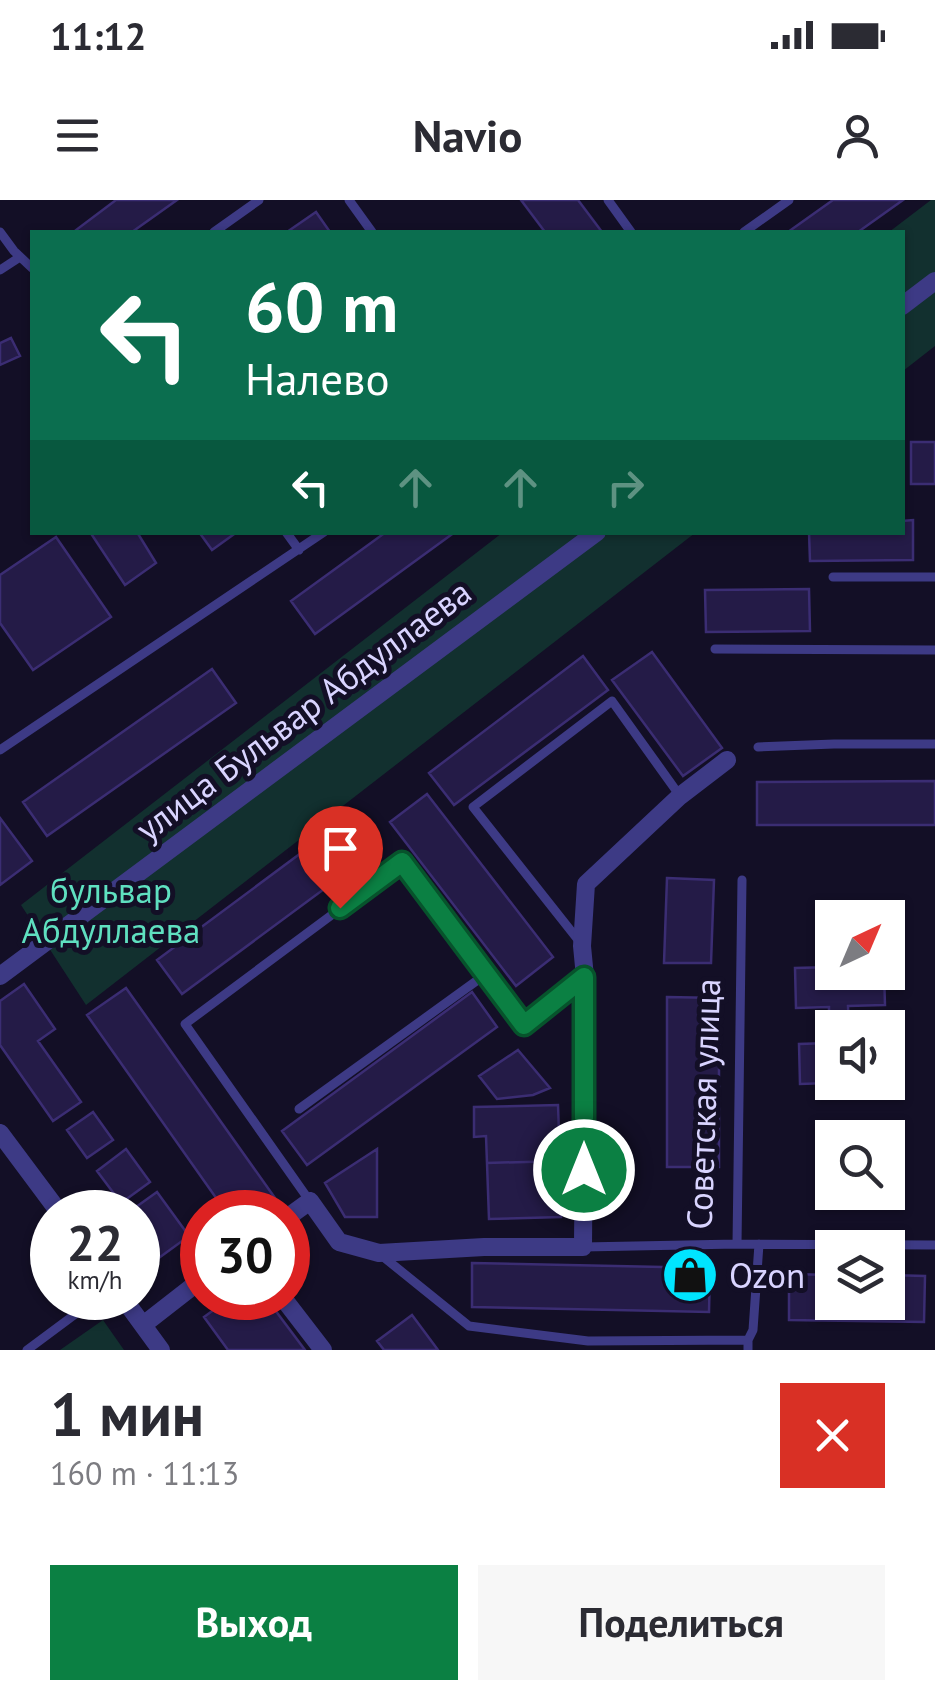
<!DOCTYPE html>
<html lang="ru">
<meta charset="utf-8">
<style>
body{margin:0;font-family:"PT Sans",sans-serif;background:#f7f7f7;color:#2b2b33;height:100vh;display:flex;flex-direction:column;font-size:38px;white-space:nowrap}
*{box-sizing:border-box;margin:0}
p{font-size:32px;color:#7c7c81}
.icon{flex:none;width:55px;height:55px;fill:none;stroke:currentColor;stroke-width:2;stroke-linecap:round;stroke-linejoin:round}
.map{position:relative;height:1150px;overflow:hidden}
.side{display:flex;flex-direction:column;background:#fff;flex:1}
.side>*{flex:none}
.guide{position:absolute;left:30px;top:30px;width:875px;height:305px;border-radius:0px;box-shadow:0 2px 8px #0004;background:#0b6e4f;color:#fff;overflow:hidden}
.needle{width:65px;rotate:44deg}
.buttons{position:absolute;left:815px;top:700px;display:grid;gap:20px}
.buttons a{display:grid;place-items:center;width:90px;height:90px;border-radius:0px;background:#fff;box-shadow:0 2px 8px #0004;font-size:50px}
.speed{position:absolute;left:30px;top:990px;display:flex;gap:20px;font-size:50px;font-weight:700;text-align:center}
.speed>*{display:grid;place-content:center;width:130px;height:130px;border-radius:50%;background:#fff;box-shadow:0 2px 8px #0004;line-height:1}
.speed small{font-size:25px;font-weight:400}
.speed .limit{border:15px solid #d22;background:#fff;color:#111}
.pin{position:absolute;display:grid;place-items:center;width:85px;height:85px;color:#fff;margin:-102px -42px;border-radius:50% 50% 50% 0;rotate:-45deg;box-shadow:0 0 10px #0007}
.pin .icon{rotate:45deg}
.me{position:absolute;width:110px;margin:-55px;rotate:0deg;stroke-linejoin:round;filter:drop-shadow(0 0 8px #0008)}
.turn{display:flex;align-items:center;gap:35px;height:210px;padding:0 50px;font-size:45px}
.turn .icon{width:130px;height:130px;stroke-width:2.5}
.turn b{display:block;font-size:70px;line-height:85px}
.lanes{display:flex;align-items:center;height:95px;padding:0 50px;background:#0003;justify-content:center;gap:50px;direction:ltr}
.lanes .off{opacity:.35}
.round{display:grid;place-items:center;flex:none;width:105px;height:105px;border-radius:0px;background:#f7f7f7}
.head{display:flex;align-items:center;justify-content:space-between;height:170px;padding:0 50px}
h1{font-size:60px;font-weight:700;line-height:75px}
.primary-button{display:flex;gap:20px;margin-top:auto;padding:20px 50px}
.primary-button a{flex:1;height:115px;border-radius:0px;background:#0b8043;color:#fff;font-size:40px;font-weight:700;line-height:115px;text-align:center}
.primary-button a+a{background:#f7f7f7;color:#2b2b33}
.status{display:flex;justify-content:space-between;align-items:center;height:70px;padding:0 50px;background:#fff;direction:ltr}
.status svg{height:28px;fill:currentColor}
header{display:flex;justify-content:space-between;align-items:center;height:130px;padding:0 50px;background:#fff;font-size:45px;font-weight:700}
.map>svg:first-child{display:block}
.green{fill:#12302f}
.building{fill:#241b47;stroke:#3b2d73;stroke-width:2.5}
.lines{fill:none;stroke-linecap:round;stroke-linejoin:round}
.lane{stroke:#3d3a85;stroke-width:9}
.street{stroke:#3d3a85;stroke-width:18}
.route-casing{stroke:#07532c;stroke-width:25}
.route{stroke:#0b8043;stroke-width:18}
.labels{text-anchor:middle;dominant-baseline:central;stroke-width:10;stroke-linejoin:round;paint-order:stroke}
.street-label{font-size:35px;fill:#d9d4ff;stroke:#130f26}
.park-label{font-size:35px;fill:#5fe0c0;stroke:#130f26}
.poi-label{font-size:35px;fill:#d9d4ff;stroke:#130f26;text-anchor:start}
</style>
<div class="status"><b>11:12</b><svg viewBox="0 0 49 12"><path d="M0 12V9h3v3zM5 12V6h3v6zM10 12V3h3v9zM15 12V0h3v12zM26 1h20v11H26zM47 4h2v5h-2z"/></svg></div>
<header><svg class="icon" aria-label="menu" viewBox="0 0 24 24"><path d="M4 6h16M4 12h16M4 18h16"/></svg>Navio<svg class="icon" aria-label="person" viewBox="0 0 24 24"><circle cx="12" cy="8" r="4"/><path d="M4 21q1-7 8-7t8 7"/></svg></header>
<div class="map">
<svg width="935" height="1150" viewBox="0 0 935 1150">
<rect width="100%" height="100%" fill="#130f26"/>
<path class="green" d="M931 0H935V146L903 171 902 32H889Z
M502 333H695L86 805 21 705Z
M103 1120 124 1150H60Z"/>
<path class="building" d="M116 0H177L132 32H77L76 30Z
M521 0H578L602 32H545Z
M833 0H903L858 32H788Z
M316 12 330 32H287Z
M11 138 20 156 0 165V143Z
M911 242H935V284H911Z
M913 320V360L810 361 809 332H902V321Z
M90 332H137L156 363 125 385Z
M199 332H237L212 350Z
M386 332H455L315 434 291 401Z
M56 337 111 417 33 470 0 423V375Z
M809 389 810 431 706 432 705 390Z
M652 452 722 548 683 576 612 480Z
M583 456 608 490 454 605 429 573Z
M212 469 236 503 47 636 23 602Z
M935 581V625H757V582Z
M427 594 553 757 516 786 390 622Z
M0 618 32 661 0 685Z
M336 627 362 661 182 794 157 760Z
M667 678 714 680 711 763H664Z
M832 767V772H884L885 805 848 806 849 828H832V882H860L800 884 799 844 829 843V807L796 808 795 768Z
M24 784 55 829 38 841 81 902 53 921 0 845V801Z
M126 788 275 998 255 1012H226L87 815Z
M472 792 497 827 307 965 282 931Z
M667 797 719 798V967H667Z
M518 850 550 888 533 895 497 899 479 876Z
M558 905 560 961 487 963 486 936 474 937V907Z
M93 912 113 940 87 958 67 930Z
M126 949 150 982 121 1003 97 971Z
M377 949V1017H345L325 983Z
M560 961 561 1017 489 1019 487 963Z
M157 992 189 1036 156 1060 138 1034V1012H129Z
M472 1063 710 1068 709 1112 472 1107Z
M789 1074 832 1075V1102H888V1075L925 1076 924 1122 789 1120Z
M230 1098H266L305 1150H228L204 1117Z
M412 1115 438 1150H384L377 1141Z"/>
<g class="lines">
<path class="lane" d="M349 0 372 32
M608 0 631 32
M0 32 14 51 32 68
M214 32 259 0
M744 32 789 0
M0 70 20 57
M286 332 299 350
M833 377H935
M715 449 935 450
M758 547 834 544H935
M0 550 324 332
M579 741 473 607 612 501 680 596
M299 909 486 774
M309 1000 185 824 403 662 524 825 582 779
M737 1044 935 1045
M583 1047 737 1044 742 680
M381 1055 469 1126 588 1141 748 1140
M27 1150 97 1098
M748 1150V1140L753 1130 759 1044"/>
<path class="street" d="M902 106 935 81
M0 776 597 332
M0 933 59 1012
M288 1017 310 1001 339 1042 379 1053 484 1047H583L585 777 582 746 586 684 680 596 727 560
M123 1098 161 1150
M283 1098 323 1150
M143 1125 202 1079"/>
</g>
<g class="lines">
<g class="route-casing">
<path id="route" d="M340 708 402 662 524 825 584 777V970"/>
</g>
<use href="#route" class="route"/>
</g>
<defs>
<g id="shop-disc" transform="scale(2.875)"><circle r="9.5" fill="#00e5ff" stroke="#130f26"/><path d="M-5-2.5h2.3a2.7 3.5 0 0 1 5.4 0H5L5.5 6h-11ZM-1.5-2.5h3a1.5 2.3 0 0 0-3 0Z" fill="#111"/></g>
</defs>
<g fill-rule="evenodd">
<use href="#shop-disc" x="690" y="1075"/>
</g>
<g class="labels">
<g class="street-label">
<text transform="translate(303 510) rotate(-37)">улица Бульвар Абдуллаева</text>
<text transform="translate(703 904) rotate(-88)">Советская улица</text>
</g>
<g class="park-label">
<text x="111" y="690">бульвар<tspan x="111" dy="40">Абдуллаева</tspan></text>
</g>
<g class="poi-label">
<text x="729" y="1075">Ozon</text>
</g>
</g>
</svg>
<div class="buttons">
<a><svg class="needle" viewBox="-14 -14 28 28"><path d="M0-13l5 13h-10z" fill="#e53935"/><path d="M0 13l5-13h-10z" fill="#7c7c81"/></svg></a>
<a><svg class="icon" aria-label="sound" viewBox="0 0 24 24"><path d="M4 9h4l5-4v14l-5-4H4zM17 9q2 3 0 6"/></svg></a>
<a><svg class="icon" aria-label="search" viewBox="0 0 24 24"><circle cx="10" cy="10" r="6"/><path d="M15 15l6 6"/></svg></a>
<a><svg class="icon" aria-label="layers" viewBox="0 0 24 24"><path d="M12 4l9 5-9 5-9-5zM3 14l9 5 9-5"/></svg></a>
</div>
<div class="speed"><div>22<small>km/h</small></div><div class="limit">30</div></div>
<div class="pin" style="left:340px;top:708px;background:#d93025"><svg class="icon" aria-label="arrive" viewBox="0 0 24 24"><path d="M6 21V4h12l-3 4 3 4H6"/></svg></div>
<svg class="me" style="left:584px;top:970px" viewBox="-20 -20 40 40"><circle r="17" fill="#0b8043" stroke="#fff" stroke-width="3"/><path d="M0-11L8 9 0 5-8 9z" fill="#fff"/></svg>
<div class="guide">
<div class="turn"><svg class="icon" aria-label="left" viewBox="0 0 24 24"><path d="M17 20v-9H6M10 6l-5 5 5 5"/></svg><div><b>60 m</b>Налево</div></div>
<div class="lanes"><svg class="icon" aria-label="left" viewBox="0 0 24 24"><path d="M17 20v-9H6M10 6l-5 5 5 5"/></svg><svg class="icon off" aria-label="ahead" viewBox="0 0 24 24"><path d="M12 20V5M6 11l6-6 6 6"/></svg><svg class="icon off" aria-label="ahead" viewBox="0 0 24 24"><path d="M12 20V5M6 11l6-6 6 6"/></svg><svg class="icon off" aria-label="right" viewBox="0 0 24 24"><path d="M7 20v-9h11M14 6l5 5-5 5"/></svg></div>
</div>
</div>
<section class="side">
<div class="head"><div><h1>1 мин</h1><p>160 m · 11:13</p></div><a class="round" style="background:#d93025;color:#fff"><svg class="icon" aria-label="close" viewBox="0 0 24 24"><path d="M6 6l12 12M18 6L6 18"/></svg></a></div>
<div class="primary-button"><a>Выход</a><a>Поделиться</a></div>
</section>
